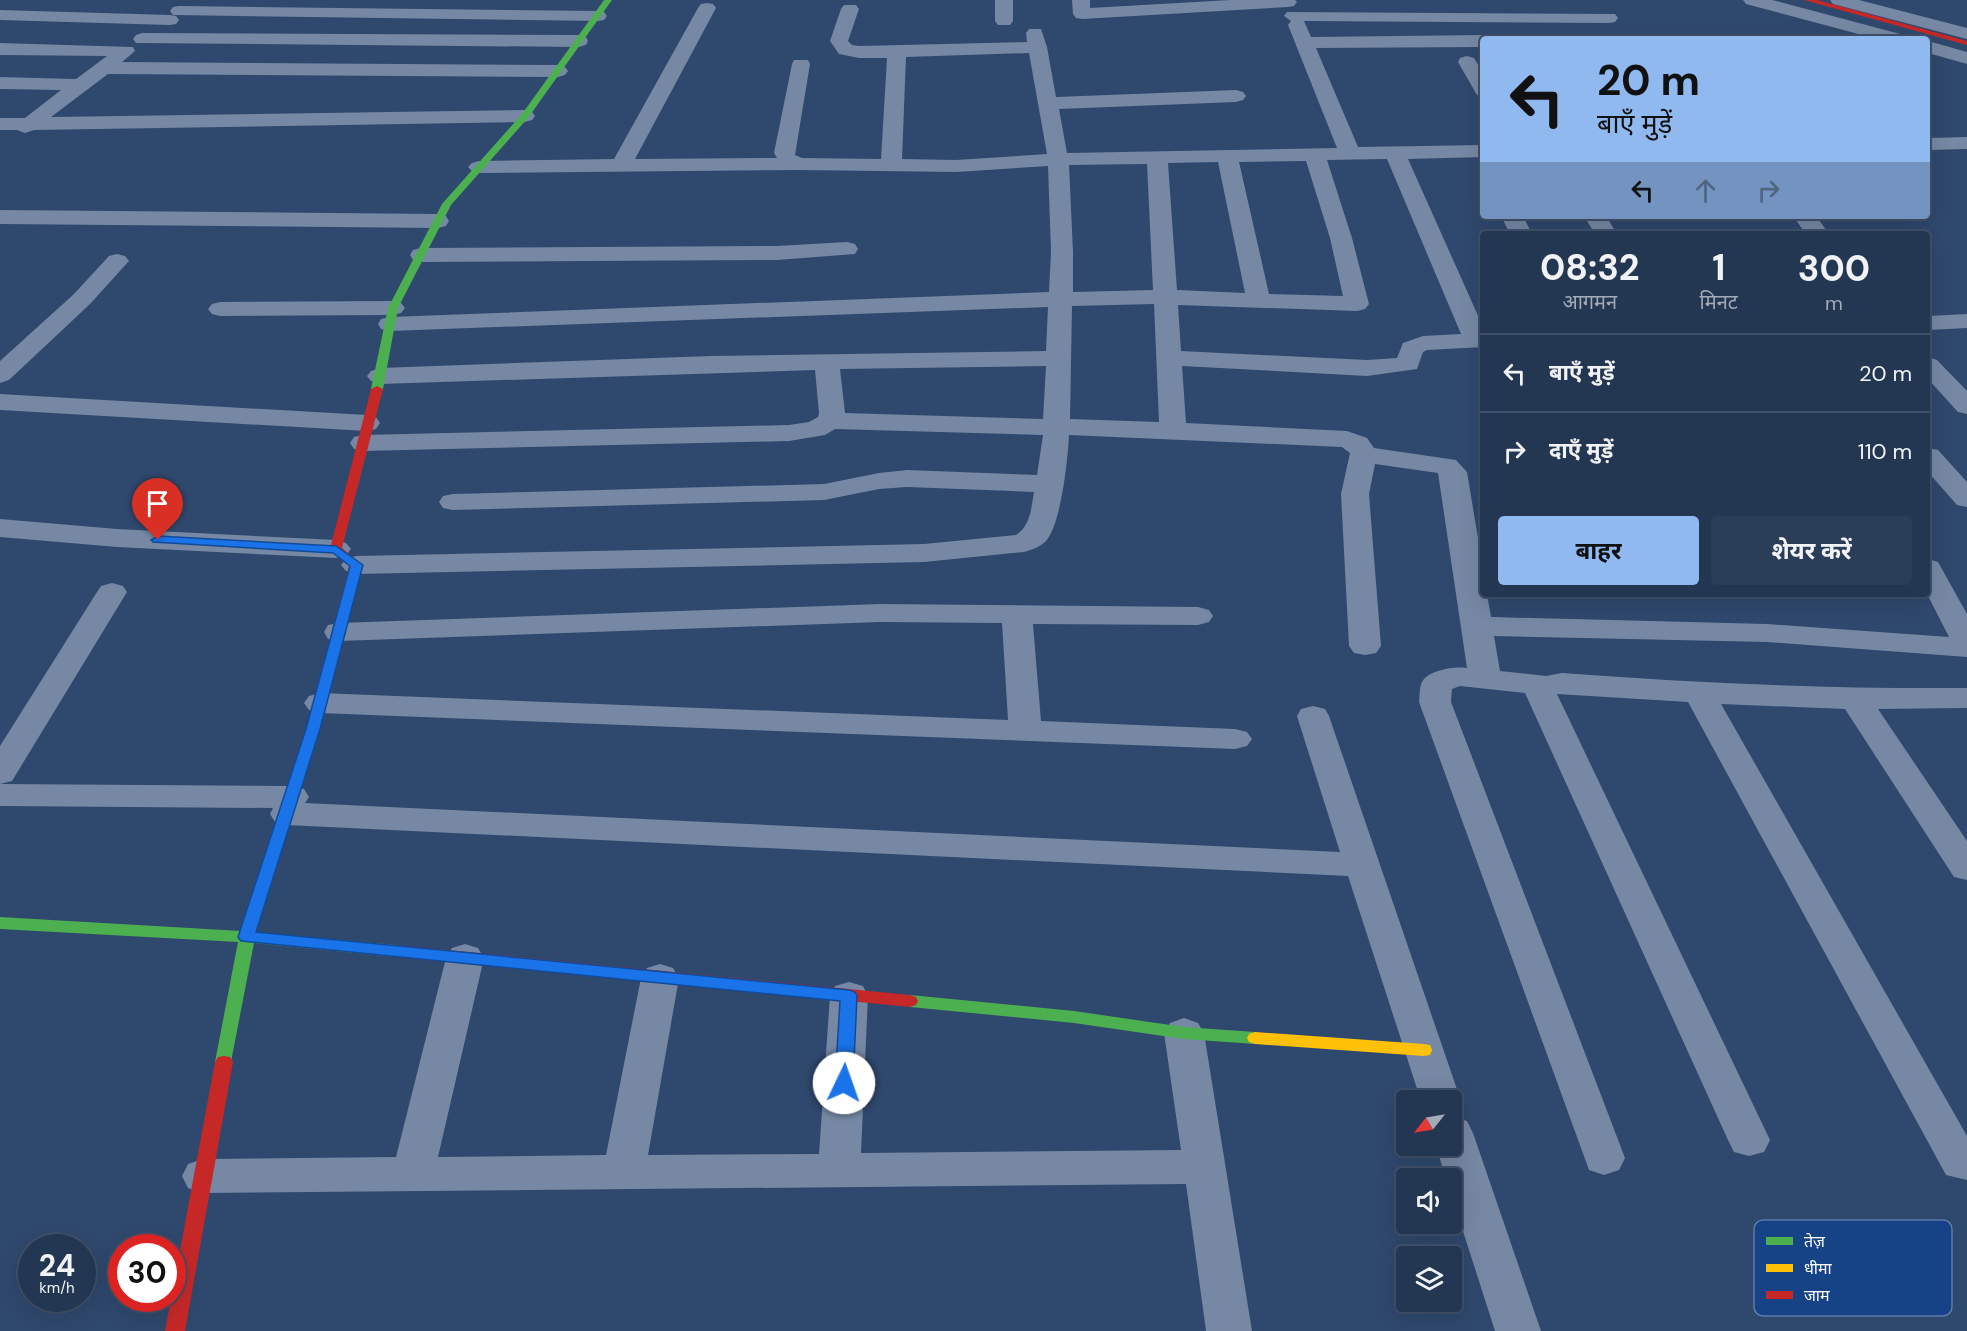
<!DOCTYPE html>
<html lang="hi">
<meta charset="utf-8">
<style>
body{margin:0;font-family:"DM Sans","Noto Sans Devanagari",sans-serif;background:#2b3e59;color:#f1f3f6;height:100vh;display:flex;flex-direction:column;font-size:22px;white-space:nowrap}
*{box-sizing:border-box;margin:0}
p{font-size:20px;color:#a3abb8}
.icon{flex:none;width:33px;height:33px;fill:none;stroke:currentColor;stroke-width:2;stroke-linecap:round;stroke-linejoin:round}
.map{position:relative;flex:1;overflow:hidden}
.drawer{position:absolute;left:1480px;top:231px;width:450px;height:366px;display:flex;flex-direction:column;background:#233652;border-radius:6px;box-shadow:0 6px 24px #0002,0 0 0 2px #405069}
.drawer>*{flex:none}
.top-card{position:absolute;left:1480px;top:36px;width:450px;height:183px;border-radius:6px;box-shadow:0 6px 24px #0002,0 0 0 2px #405069;background:#90b9f0;color:#111;overflow:hidden}
.needle{width:39px;rotate:239deg}
.tools{position:absolute;left:1396px;top:1090px;display:grid;gap:12px}
.tools a{display:grid;place-items:center;width:66px;height:66px;border-radius:6px;background:#233652;box-shadow:0 6px 24px #0002,0 0 0 2px #405069;font-size:30px}
.speed{position:absolute;left:18px;top:1234px;display:flex;gap:12px;font-size:30px;font-weight:700;text-align:center}
.speed>*{display:grid;place-content:center;width:78px;height:78px;border-radius:50%;background:#233652;box-shadow:0 6px 24px #0002,0 0 0 2px #405069;line-height:1}
.speed small{font-size:15px;font-weight:400}
.speed .limit{border:9px solid #d22;background:#fff;color:#111}
.pin{position:absolute;display:grid;place-items:center;width:51px;height:51px;color:#fff;margin:-62px -26px;border-radius:50% 50% 50% 0;rotate:-45deg;box-shadow:0 0 6px #0007}
.pin .icon{rotate:45deg}
.me{position:absolute;width:66px;margin:-33px;rotate:3deg;stroke-linejoin:round;filter:drop-shadow(0 0 4px #0008)}
.turn{display:flex;align-items:center;gap:21px;height:126px;padding:0 18px;font-size:27px}
.turn .icon{width:78px;height:78px;stroke-width:2.5}
.turn b{display:block;font-size:42px;line-height:51px}
.lanes{display:flex;align-items:center;height:57px;padding:0 18px;background:#0003;justify-content:center;gap:30px;direction:ltr}
.lanes .off{opacity:.35}
.eta{display:flex;justify-content:space-evenly;align-items:center;height:102px;text-align:center}
.eta b{font-size:36px;font-weight:700;line-height:42px}
.primary-button{display:flex;gap:12px;margin-top:auto;padding:12px 18px}
.primary-button a{flex:1;height:69px;border-radius:6px;background:#90b9f0;color:#111;font-size:24px;font-weight:700;line-height:69px;text-align:center}
.primary-button a+a{background:#2b3e59;color:#f1f3f6}
ul{padding:0;list-style:none}
li{display:flex;align-items:center;gap:18px;height:78px;padding:0 18px;border-top:2px solid #405069}
li div{flex:1}
li b{display:block;font-size:22px}
li em{font-style:normal}
.map>svg:first-child{display:block}
.lines{fill:none;stroke-linecap:round;stroke-linejoin:round}
.street{fill:#7688a3;fill-rule:evenodd}
.fast{fill:#4caf50;fill-rule:evenodd}
.slow{fill:#ffc107;fill-rule:evenodd}
.jam{fill:#c62828;fill-rule:evenodd}
.route{fill:#1a73e8;stroke:#114b97;stroke-width:1.5}
.key{fill:#164386;stroke:#5c7baa;stroke-width:1.5}
.key-label{font-size:16px;fill:#fff}
</style>
<div class="map">
<svg width="1967" height="1331" viewBox="0 0 1967 1331">
<rect width="100%" height="100%" fill="#2f486d"/>
<g class="lines">
<path class="street" d="M995 0H1013V21L1010 25H998L995 21Z
M1072 0H1090V8L1231 0H1295L1297 2 1294 6 1288 7 1082 19 1076 18 1073 14Z
M1743 0H1772L1904 35 1907 39H1877L1746 4Z
M1830 0H1859L1967 28V39L1833 4Z
M707 3 713 4 716 8 635 159 777 158 774 153 792 64 794 60H808L810 64 795 155 802 158 881 159 887 58H859L839 54 830 41 841 9 844 5H856L859 9 848 41 852 45 859 46 1027 42 1026 33 1029 29H1041L1047 47 1056 97 1236 90 1243 92 1246 96 1243 100 1236 102 1059 109 1067 153 1337 148 1288 25 1291 21 1284 16 1287 12 1615 14 1618 18 1615 22 1609 23 1304 21 1311 37 1484 35 1492 39H1484V47L1316 48 1358 147 1484 145V157L1408 159 1484 329V347L1427 350 1423 352 1417 369 1367 376 1182 366 1186 423 1347 431 1367 438 1374 448 1456 460 1467 472 1484 574V594H1487L1491 617 1767 624 1949 637 1927 594 1928 559 1938 562 1967 614V657L1767 642 1494 636 1500 671 1546 676 1562 673C1697 683 1831 689 1967 688V708L1878 709 1967 841V880L1954 877 1845 709 1721 704 1967 1136V1180L1946 1175 1688 702 1557 694 1770 1140 1764 1152 1749 1156 1734 1152 1728 1140 1525 693 1460 686 1452 689 1451 702 1625 1158 1619 1170 1604 1175 1589 1170 1419 702C1420 696 1419 688 1422 682 1428 670 1455 666 1467 668L1438 473 1375 464 1369 494 1381 646 1376 653 1365 655 1354 653 1349 646 1341 494 1350 453 1342 447 1069 435C1068 458 1061 527 1045 542 1039 547 1032 550 1024 552L924 562 356 574 346 571 341 565 346 559 356 556 924 544 1016 535C1031 525 1031 508 1034 492L907 487 879 489 824 500 453 510 443 508 439 502 443 496 453 494 824 484 879 473 907 470 1037 475 1043 435 835 429 825 435 789 441 363 451 354 449 350 443 354 437 363 435 789 425 809 422 818 417 819 413 815 370 380 384 371 381 367 376 371 371 380 368 711 356 1046 351 1048 307 390 331 381 329 378 324 381 319 390 317 1049 292 1051 252 1048 166 956 172 799 170 479 173 472 171 468 167 472 163 479 161 614 159 698 8 701 4ZM1029 53 1047 154 956 160 902 159 906 57ZM1387 159 1461 334 1423 336 1403 343 1397 358 1367 360 1181 351 1178 305 1357 311 1365 309 1369 304 1352 238 1327 160ZM1306 161 1330 238 1343 296 1269 294 1239 162ZM1218 162 1245 293 1177 290 1168 163ZM1147 164 1153 290 1073 292V252L1069 165ZM1154 304 1159 422 1070 419 1072 306ZM1046 366 1043 419 845 413 840 369Z
M179 6 598 11 604 12 607 16 604 20 598 21 173 15 170 11 173 7Z
M0 10 170 15 176 16 179 20 176 24 170 25 0 20Z
M142 33 579 35 586 37 588 41 586 45 579 47 136 43 133 39 136 35Z
M1928 41 1967 52V64L1928 53Z
M0 43 133 47 135 51 122 62 558 65 565 67 568 71 565 75 558 77 108 74 51 117 525 110 532 112 535 116 532 120 525 122 34 130 25 133 17 130H0V118H25L61 90 0 89V77L76 79 107 56 0 55Z
M1467 56 1474 58 1484 74V97L1477 95 1458 62 1460 58Z
M1967 137V149L1928 150V138Z
M0 210 438 214 446 216 449 221 446 226 438 228 0 224Z
M1501 216H1523L1532 234H1510Z
M1584 216H1606L1617 234H1595Z
M1793 216H1816L1829 234H1806Z
M847 242 855 244 858 249 855 254 777 260 421 262 413 260 410 255 413 250 421 248 777 246Z
M117 254 125 256 129 261 90 304 9 380 0 383V361L74 294 109 256Z
M393 301 401 303 405 308 401 313 393 315 220 316 212 314 208 309 212 304 220 302Z
M1967 314V328L1928 330V316Z
M1928 357 1937 360 1967 391V414L1958 412 1928 379Z
M0 394 367 415 376 417 380 423 376 429 367 431 0 410Z
M1928 448 1938 450 1967 482V507L1957 505 1928 472Z
M0 519 117 529 336 540 346 543 351 549 346 555 336 558 117 547 0 537Z
M112 583 123 586 127 592 12 781 0 784 292 786 304 789 309 797 305 803 1340 852 1297 716 1301 709 1313 706 1325 709 1329 716 1461 1101 1455 1112 1452 1113V1101H1421L1348 876 287 825 275 822 270 814 273 808 0 806V746L97 592 101 586Z
M880 604 1198 607 1209 610 1213 616 1209 622 1198 625 1033 624 1041 721 1235 729 1247 732 1252 739 1247 746 1235 749 320 713 309 710 304 703 309 696 320 693 1008 720 1002 623 880 622 339 641 328 639 324 632 328 625 339 623Z
M465 944 478 948 484 958 438 1157 606 1155 641 978 647 968 660 964 673 968 679 978 648 1155 819 1154 830 996 835 986 849 982 863 986 868 996 861 1153 1181 1150 1164 1033 1170 1023 1184 1018 1198 1023 1204 1033 1252 1331H1206L1186 1184 203 1193 188 1188 182 1176 188 1164 203 1159 396 1157 446 958 452 948Z
M1452 1117 1467 1121 1473 1133 1541 1331H1495L1452 1197V1179H1446L1436 1146H1452Z"/>
<path class="fast" d="M604 0H612L528 118 451 205 398 308 383 389 377 392 373 391 371 389 388 308 442 204 522 114Z
M293 786 300 791 256 932 396 945 402 947 404 951 402 955 396 957 254 943 230 1067 224 1068 218 1067 215 1062 238 942 0 929V917L241 931 286 791Z
M910 995 1074 1011 1184 1027 1255 1032 1261 1034 1263 1038 1261 1042 1255 1044 1184 1039 1074 1023 910 1007 904 1005 902 1001 904 997Z"/>
<path class="slow" d="M1255 1032 1424 1044 1430 1045 1432 1050 1430 1055 1424 1056 1255 1044 1249 1042 1247 1038 1249 1034Z"/>
<path class="jam" d="M1804 0H1817L1967 41V45Z
M377 386 383 389 342 548 362 565 320 729 300 791 293 796 286 791 306 729 349 566 330 549 371 389Z
M396 945 910 995 916 997 918 1001 916 1005 910 1007 396 957 390 955 388 951 390 947Z
M224 1056 230 1057 233 1062 185 1331H165L215 1062 218 1057Z"/>
</g>
<path class="route" d="M158 536 336 546 363 565 320 729 256 932 849 990 855 992 857 996 853 1083 850 1088 844 1090 838 1088 835 1083 840 1001 241 941 238 937 306 729 350 566 333 553 153 542 151 540Z"/>
<rect x="1754" y="1220" width="198" height="96" rx="9" class="key"/>
<rect x="1766" y="1237" width="27" height="8" fill="#4caf50"/>
<rect x="1766" y="1264" width="27" height="8" fill="#ffc107"/>
<rect x="1766" y="1291" width="27" height="8" fill="#c62828"/>
<g class="key-label">
<text x="1804" y="1247">तेज़</text>
<text x="1804" y="1274">धीमा</text>
<text x="1804" y="1301">जाम</text>
</g>
</svg>
<div class="tools">
<a><svg class="needle" viewBox="-14 -14 28 28"><path d="M0-13l5 13h-10z" fill="#e53935"/><path d="M0 13l5-13h-10z" fill="#a3abb8"/></svg></a>
<a><svg class="icon" aria-label="sound" viewBox="0 0 24 24"><path d="M4 9h4l5-4v14l-5-4H4zM17 9q2 3 0 6"/></svg></a>
<a><svg class="icon" aria-label="layers" viewBox="0 0 24 24"><path d="M12 4l9 5-9 5-9-5zM3 14l9 5 9-5"/></svg></a>
</div>
<div class="speed"><div>24<small>km/h</small></div><div class="limit">30</div></div>
<div class="pin" style="left:158px;top:540px;background:#d93025"><svg class="icon" aria-label="arrive" viewBox="0 0 24 24"><path d="M6 21V4h12l-3 4 3 4H6"/></svg></div>
<svg class="me" style="left:844px;top:1083px" viewBox="-20 -20 40 40"><circle r="19" fill="#fff"/><path d="M0-13L10 11 0 6-10 11z" fill="#1a73e8"/></svg>
<div class="top-card">
<div class="turn"><svg class="icon" aria-label="left" viewBox="0 0 24 24"><path d="M17 20v-9H6M10 6l-5 5 5 5"/></svg><div><b>20 m</b>बाएँ मुड़ें</div></div>
<div class="lanes"><svg class="icon" aria-label="left" viewBox="0 0 24 24"><path d="M17 20v-9H6M10 6l-5 5 5 5"/></svg><svg class="icon off" aria-label="ahead" viewBox="0 0 24 24"><path d="M12 20V5M6 11l6-6 6 6"/></svg><svg class="icon off" aria-label="right" viewBox="0 0 24 24"><path d="M7 20v-9h11M14 6l5 5-5 5"/></svg></div>
</div>
<section class="drawer">
<div class="eta">
<div><b>08:32</b><p>आगमन</p></div>
<div><b>1</b><p>मिनट</p></div>
<div><b>300</b><p>m</p></div>
</div>
<ul>
<li><svg class="icon" aria-label="left" viewBox="0 0 24 24"><path d="M17 20v-9H6M10 6l-5 5 5 5"/></svg><div><b>बाएँ मुड़ें</b></div><em>20 m</em></li>
<li><svg class="icon" aria-label="right" viewBox="0 0 24 24"><path d="M7 20v-9h11M14 6l5 5-5 5"/></svg><div><b>दाएँ मुड़ें</b></div><em>110 m</em></li>
</ul>
<div class="primary-button"><a>बाहर</a><a>शेयर करें</a></div>
</section>
</div>
